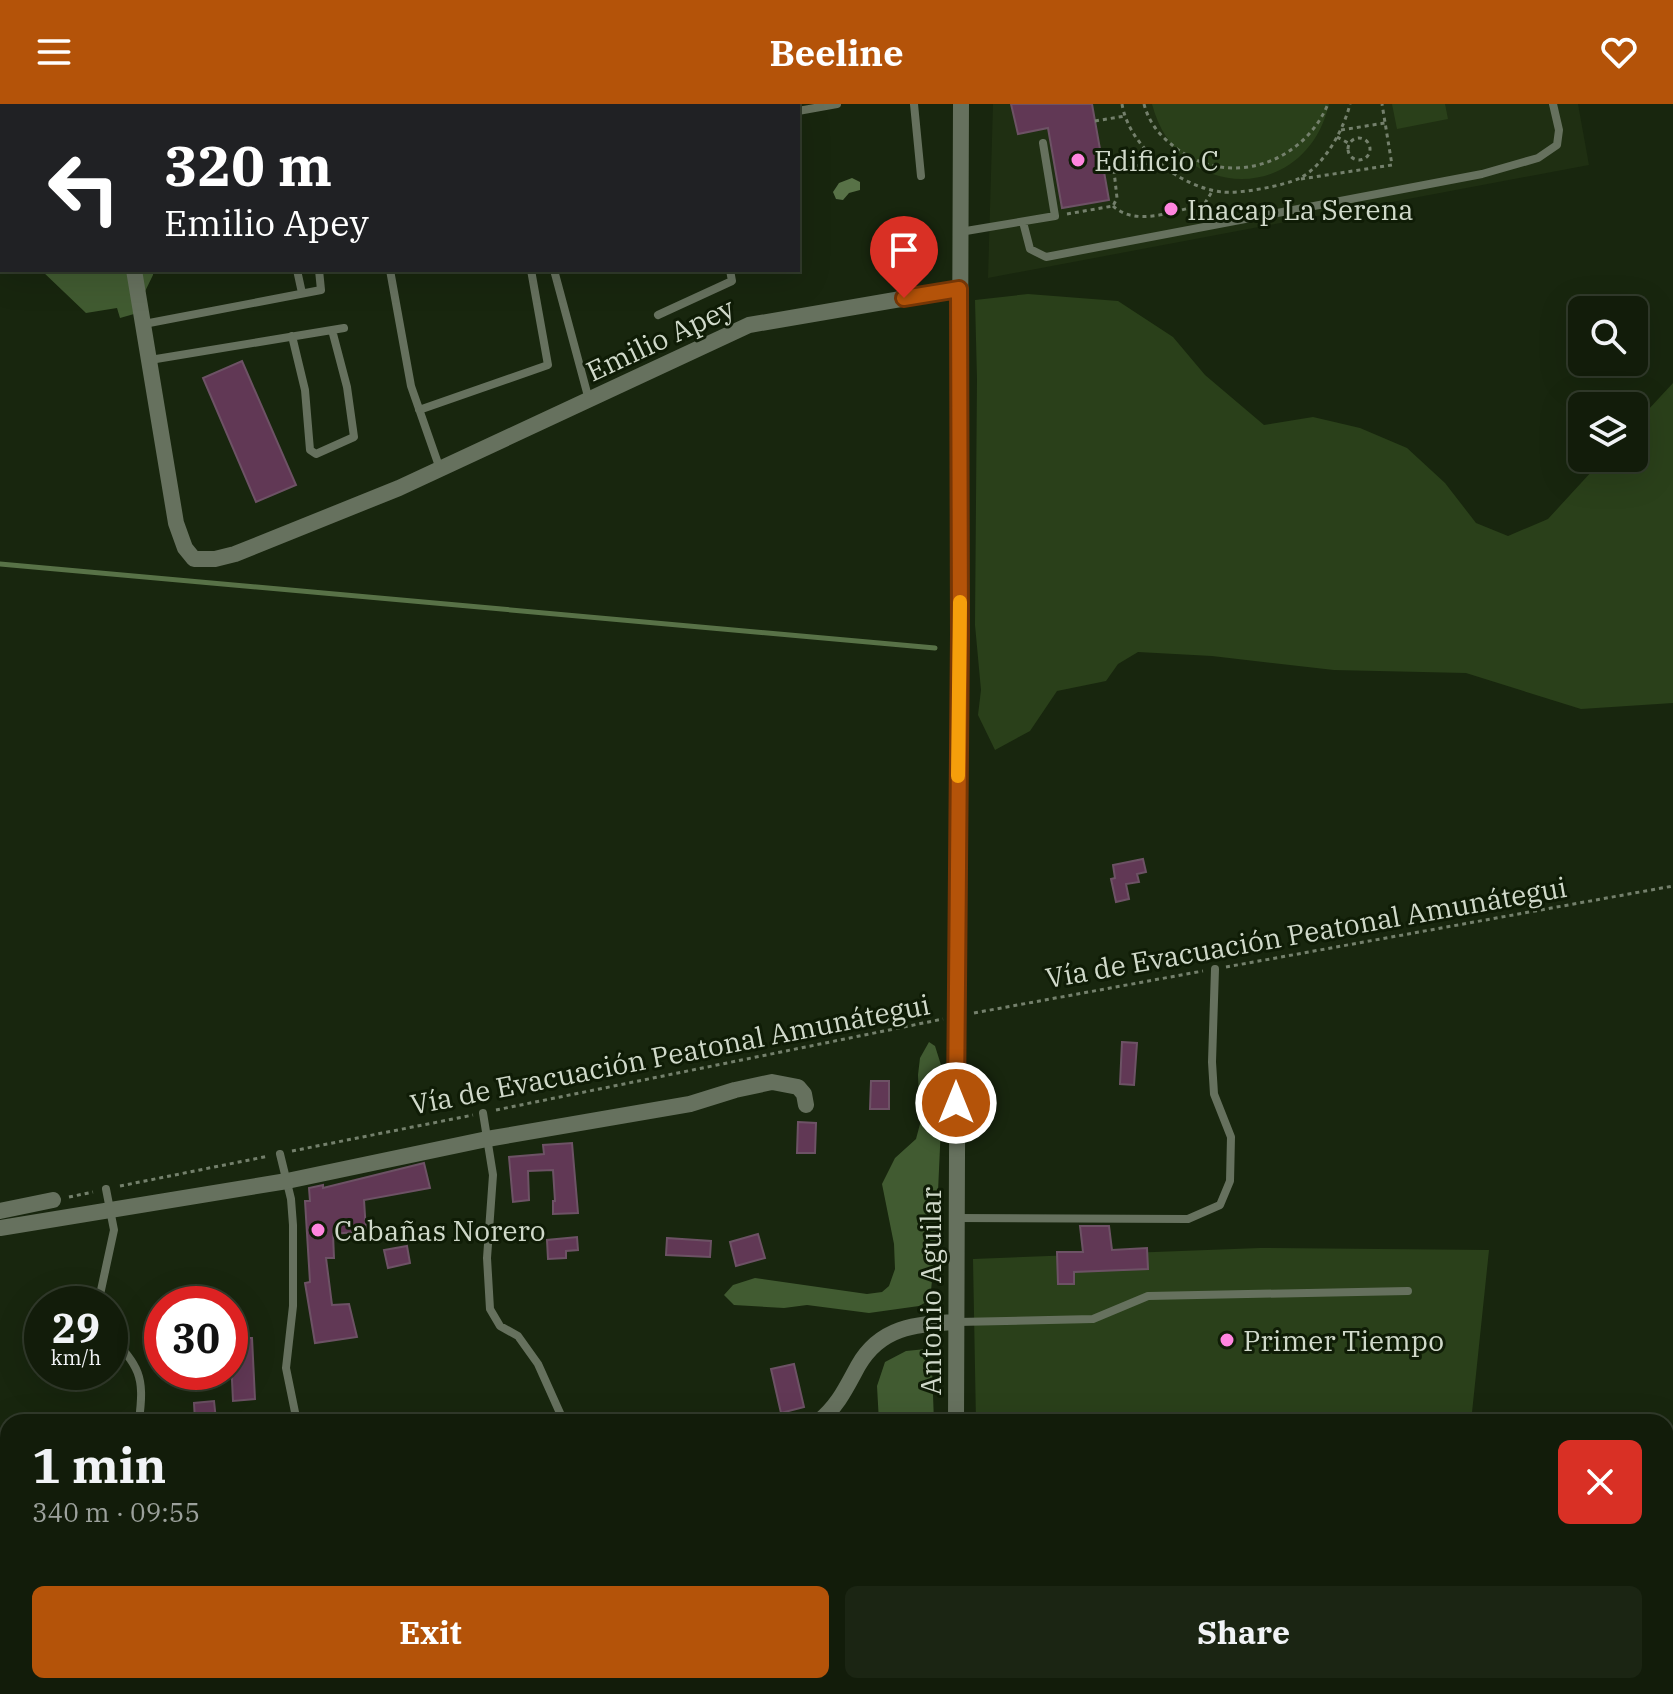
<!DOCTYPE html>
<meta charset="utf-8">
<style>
body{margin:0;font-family:"IBM Plex Serif",serif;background:#1b2513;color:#f1f3f6;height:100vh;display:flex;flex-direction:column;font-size:30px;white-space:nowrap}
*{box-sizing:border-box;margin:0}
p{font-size:26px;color:#9ca19c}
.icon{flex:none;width:44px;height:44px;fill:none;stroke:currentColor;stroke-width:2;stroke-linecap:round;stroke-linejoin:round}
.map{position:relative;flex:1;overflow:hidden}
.panel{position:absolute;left:0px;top:1310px;width:1674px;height:280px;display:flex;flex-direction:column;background:#121c0a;border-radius:24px 24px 0 0;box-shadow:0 8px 32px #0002,0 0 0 2px #313a2b}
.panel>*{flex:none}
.banner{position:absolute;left:0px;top:0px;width:800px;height:168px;box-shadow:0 8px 32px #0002,0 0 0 2px #313a2b;background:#202124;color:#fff;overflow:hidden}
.tools{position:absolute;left:1568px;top:192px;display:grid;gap:16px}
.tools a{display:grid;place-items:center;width:80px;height:80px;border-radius:12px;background:#121c0a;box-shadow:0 8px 32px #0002,0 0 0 2px #313a2b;font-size:40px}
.speed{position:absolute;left:24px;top:1182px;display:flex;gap:16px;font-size:40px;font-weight:700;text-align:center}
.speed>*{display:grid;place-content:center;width:104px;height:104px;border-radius:50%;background:#121c0a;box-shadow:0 8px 32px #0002,0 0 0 2px #313a2b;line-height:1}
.speed small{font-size:20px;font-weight:400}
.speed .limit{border:12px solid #d22;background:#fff;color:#111}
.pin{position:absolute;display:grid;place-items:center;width:68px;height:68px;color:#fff;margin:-82px -34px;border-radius:50% 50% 50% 0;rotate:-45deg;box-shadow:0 0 8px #0007}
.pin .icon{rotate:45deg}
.me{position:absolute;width:88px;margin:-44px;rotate:0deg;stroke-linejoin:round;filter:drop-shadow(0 0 6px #0008)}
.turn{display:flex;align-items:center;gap:28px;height:168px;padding:0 32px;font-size:36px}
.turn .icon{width:104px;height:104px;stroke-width:2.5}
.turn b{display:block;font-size:56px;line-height:68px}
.round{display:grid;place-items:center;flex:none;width:84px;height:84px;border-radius:12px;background:#1b2513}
.summary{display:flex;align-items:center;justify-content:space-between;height:136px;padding:0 32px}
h1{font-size:48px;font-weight:700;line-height:60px}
.cta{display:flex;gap:16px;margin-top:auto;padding:16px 32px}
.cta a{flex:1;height:92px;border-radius:12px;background:#b45309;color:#fff;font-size:32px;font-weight:700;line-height:92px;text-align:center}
.cta a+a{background:#1b2513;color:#f1f3f6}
header{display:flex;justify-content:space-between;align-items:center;height:104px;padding:0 32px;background:#b45309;color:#fff;font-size:36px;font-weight:700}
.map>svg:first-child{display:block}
.built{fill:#1f2f12}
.green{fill:#2a401a}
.forest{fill:#415b31}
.water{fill:#587247}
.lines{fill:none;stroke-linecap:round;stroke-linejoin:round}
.stream{stroke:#587247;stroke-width:5}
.building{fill:#613855;stroke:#6d5265;stroke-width:2}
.path{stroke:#74806c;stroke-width:3;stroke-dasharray:4 4;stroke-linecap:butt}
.service{stroke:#66715e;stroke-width:8}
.minor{stroke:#66715e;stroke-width:16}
.route-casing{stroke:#753606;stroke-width:20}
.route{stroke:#b45309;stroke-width:14}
.slow{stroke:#f59e0b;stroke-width:14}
.poi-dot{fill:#ff85df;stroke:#0f1c06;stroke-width:3}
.labels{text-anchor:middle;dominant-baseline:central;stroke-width:6;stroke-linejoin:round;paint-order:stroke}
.poi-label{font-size:28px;fill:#d0d9ca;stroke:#0f1c06;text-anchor:start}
.street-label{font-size:28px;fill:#d0d9ca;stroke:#0f1c06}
</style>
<header><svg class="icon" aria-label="menu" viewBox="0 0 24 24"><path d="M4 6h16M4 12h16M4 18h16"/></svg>Beeline<svg class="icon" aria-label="heart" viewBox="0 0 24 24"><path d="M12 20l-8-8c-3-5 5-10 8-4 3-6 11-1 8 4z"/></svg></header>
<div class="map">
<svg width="1673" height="1590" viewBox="0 0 1673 1590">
<rect width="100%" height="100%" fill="#18260e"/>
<path class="built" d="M993 0H1578L1589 61 988 174Z"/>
<path class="green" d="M1152 0H1329C1306 100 1178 100 1152 0Z
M1392 0H1445L1448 15 1397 25Z
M1028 190 1118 197 1173 233 1205 271 1264 321 1313 313 1360 324 1407 344 1445 379 1476 419 1508 432 1548 415 1604 354H1634V321L1673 279V599L1581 605 1466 569 1334 566 1212 552 1138 548 1118 560 1106 577 1057 587 1030 627 995 646 978 611 981 586 975 521 977 275 975 196Z
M1260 1144 1489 1146 1471 1318H976L973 1155Z
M985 1582H1445L1444 1590H985Z"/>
<path class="forest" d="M41 166H153V171L134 210 120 214 117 204 86 209Z
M929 938 935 942 941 961 942 999 936 1132 931 1187 928 1197 919 1202 869 1209 807 1201 784 1204 734 1201 724 1191 733 1181 755 1174 867 1190 882 1188 889 1182 895 1165 894 1140 882 1080 895 1054 916 1035 920 1020 918 971 920 954Z
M926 1245 932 1264 934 1318H879L877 1282 885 1258 906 1247Z"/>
<path class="water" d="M852 74 860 78V86L849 89 843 96 836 95 833 88 839 79Z"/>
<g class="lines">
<path class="stream" d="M0 460 935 544"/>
</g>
<path class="building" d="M1011 0H1092L1109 96 1062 104 1048 24 1018 30Z
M242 257 296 381 256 398 203 274Z
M1143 755 1146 768 1137 770 1139 778 1126 780 1129 795 1116 798 1111 775 1115 774 1113 761Z
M1122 938 1137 939 1134 981 1120 980Z
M871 977H889V1005H870Z
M798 1018 816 1019 815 1049H797Z
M572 1039 578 1109 553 1110V1097H555L553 1066 528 1067 529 1096 513 1098 509 1053 544 1050 543 1041Z
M424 1059 430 1084 364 1096 366 1127 333 1130 334 1154H326L332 1201 349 1200 357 1233 315 1239 305 1179 310 1178 305 1097H310L309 1084 323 1081V1084Z
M1080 1122H1109L1112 1146 1147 1144 1148 1165 1074 1168V1180H1058L1057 1148H1083Z
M758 1130 765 1154 736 1162 730 1138Z
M577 1133 578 1146 566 1147V1154L548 1155 547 1136Z
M667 1134 711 1137 710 1153 666 1151Z
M407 1142 410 1159 388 1164 384 1146Z
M230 1234H252L255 1295 233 1297Z
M794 1260 804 1303 781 1309 771 1265Z
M214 1297 216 1316 195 1317 194 1299Z"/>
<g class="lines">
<path class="path" d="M1122 0C1129 43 1179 83 1222 88 1239 90 1284 82 1300 74 1324 62 1344 25 1350 0
M1144 0C1148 16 1158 30 1171 40 1224 86 1302 62 1328 0
M1095 17 1125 12
M1341 26 1385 19
M1337 33 1350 40
M1348 45a11 11 0 1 1 22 0a11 11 0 1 1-22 0Z
M1301 75 1392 61 1382 0
M1113 102C1136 123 1172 107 1199 102L1205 99 1213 86
M1067 110 1113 102 1117 94 1114 67 1158 57
M1226 863 1673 782
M974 909 1203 867
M496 1006 943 915
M292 1047 473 1011
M120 1082 269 1052
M69 1093 93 1088"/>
<path class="service" d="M914 0 921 72
M798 7 837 0
M1023 118 1030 145 1046 153 1482 70 1538 54 1557 41 1559 26 1553 0
M960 128 1055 112 1043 39
M297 166 302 189
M390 166 411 282 440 365
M554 166 589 296
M658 211 732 177 730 166
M144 220 321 186 319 166
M292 232 305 286 310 346 316 350 354 333 347 283 332 226
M150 256 344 224
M419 306 548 261 531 166
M483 1009 493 1071 487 1154 490 1205 500 1222 518 1232 538 1260 564 1318
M280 1050 291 1095 293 1121V1202L286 1264 297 1318
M956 1114 1188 1115 1220 1101 1230 1077 1231 1033 1214 990 1212 958 1215 865
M98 1200 114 1126 106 1085
M957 1218 1093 1215 1148 1192 1408 1187
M110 1231C139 1263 145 1271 139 1316"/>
<path class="minor" d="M106 0 107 2
M134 166 176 419 185 444 194 455H215L235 450 399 384 749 221 959 185
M0 1107 53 1096
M0 1124 287 1077 487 1035 690 1000 735 986 772 978 798 983 804 990 806 1001
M818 1318C838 1302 846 1284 858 1262 880 1223 915 1220 956 1218
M956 1318 961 0
M955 1590V1582"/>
</g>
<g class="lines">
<g class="route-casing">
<path id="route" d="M904 194 959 185 960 530 956 999"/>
</g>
<use href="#route" class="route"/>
<path class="slow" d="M958 672 960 498"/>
</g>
<g class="poi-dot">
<circle cx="1078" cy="56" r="8"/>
<circle cx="1171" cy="105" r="8"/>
<circle cx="318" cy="1126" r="8"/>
<circle cx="1227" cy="1236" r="8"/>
</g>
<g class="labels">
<g class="poi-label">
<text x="1094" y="56">Edificio C</text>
<text x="1187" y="105">Inacap La Serena</text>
<text x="334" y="1126">Cabañas Norero</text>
<text x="1243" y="1236">Primer Tiempo</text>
</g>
<g class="street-label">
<text transform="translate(660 235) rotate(-25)">Emilio Apey</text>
<text transform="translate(1306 828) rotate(-10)">Vía de Evacuación Peatonal Amunátegui</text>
<text transform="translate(670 950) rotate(-11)">Vía de Evacuación Peatonal Amunátegui</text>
<text transform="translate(930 1187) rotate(-90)">Antonio Aguilar</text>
</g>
</g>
</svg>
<div class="tools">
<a><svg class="icon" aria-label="search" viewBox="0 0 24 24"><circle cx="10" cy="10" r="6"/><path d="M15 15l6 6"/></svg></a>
<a><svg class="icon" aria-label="layers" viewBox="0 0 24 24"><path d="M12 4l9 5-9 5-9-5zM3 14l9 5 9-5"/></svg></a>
</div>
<div class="speed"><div>29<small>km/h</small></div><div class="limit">30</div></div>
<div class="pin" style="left:904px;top:194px;background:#d93025"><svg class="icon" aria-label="arrive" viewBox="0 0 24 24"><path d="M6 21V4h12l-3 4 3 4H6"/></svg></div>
<svg class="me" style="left:956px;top:999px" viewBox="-20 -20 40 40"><circle r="17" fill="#b45309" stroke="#fff" stroke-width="3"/><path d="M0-11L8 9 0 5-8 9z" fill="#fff"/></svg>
<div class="banner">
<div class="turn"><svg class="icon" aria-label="left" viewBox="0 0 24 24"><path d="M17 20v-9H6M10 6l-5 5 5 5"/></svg><div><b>320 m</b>Emilio Apey</div></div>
</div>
<section class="panel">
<div class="summary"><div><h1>1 min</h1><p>340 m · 09:55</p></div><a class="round" style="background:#d93025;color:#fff"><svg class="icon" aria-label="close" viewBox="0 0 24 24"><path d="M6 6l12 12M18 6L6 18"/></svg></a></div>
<div class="cta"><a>Exit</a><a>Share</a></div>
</section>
</div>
